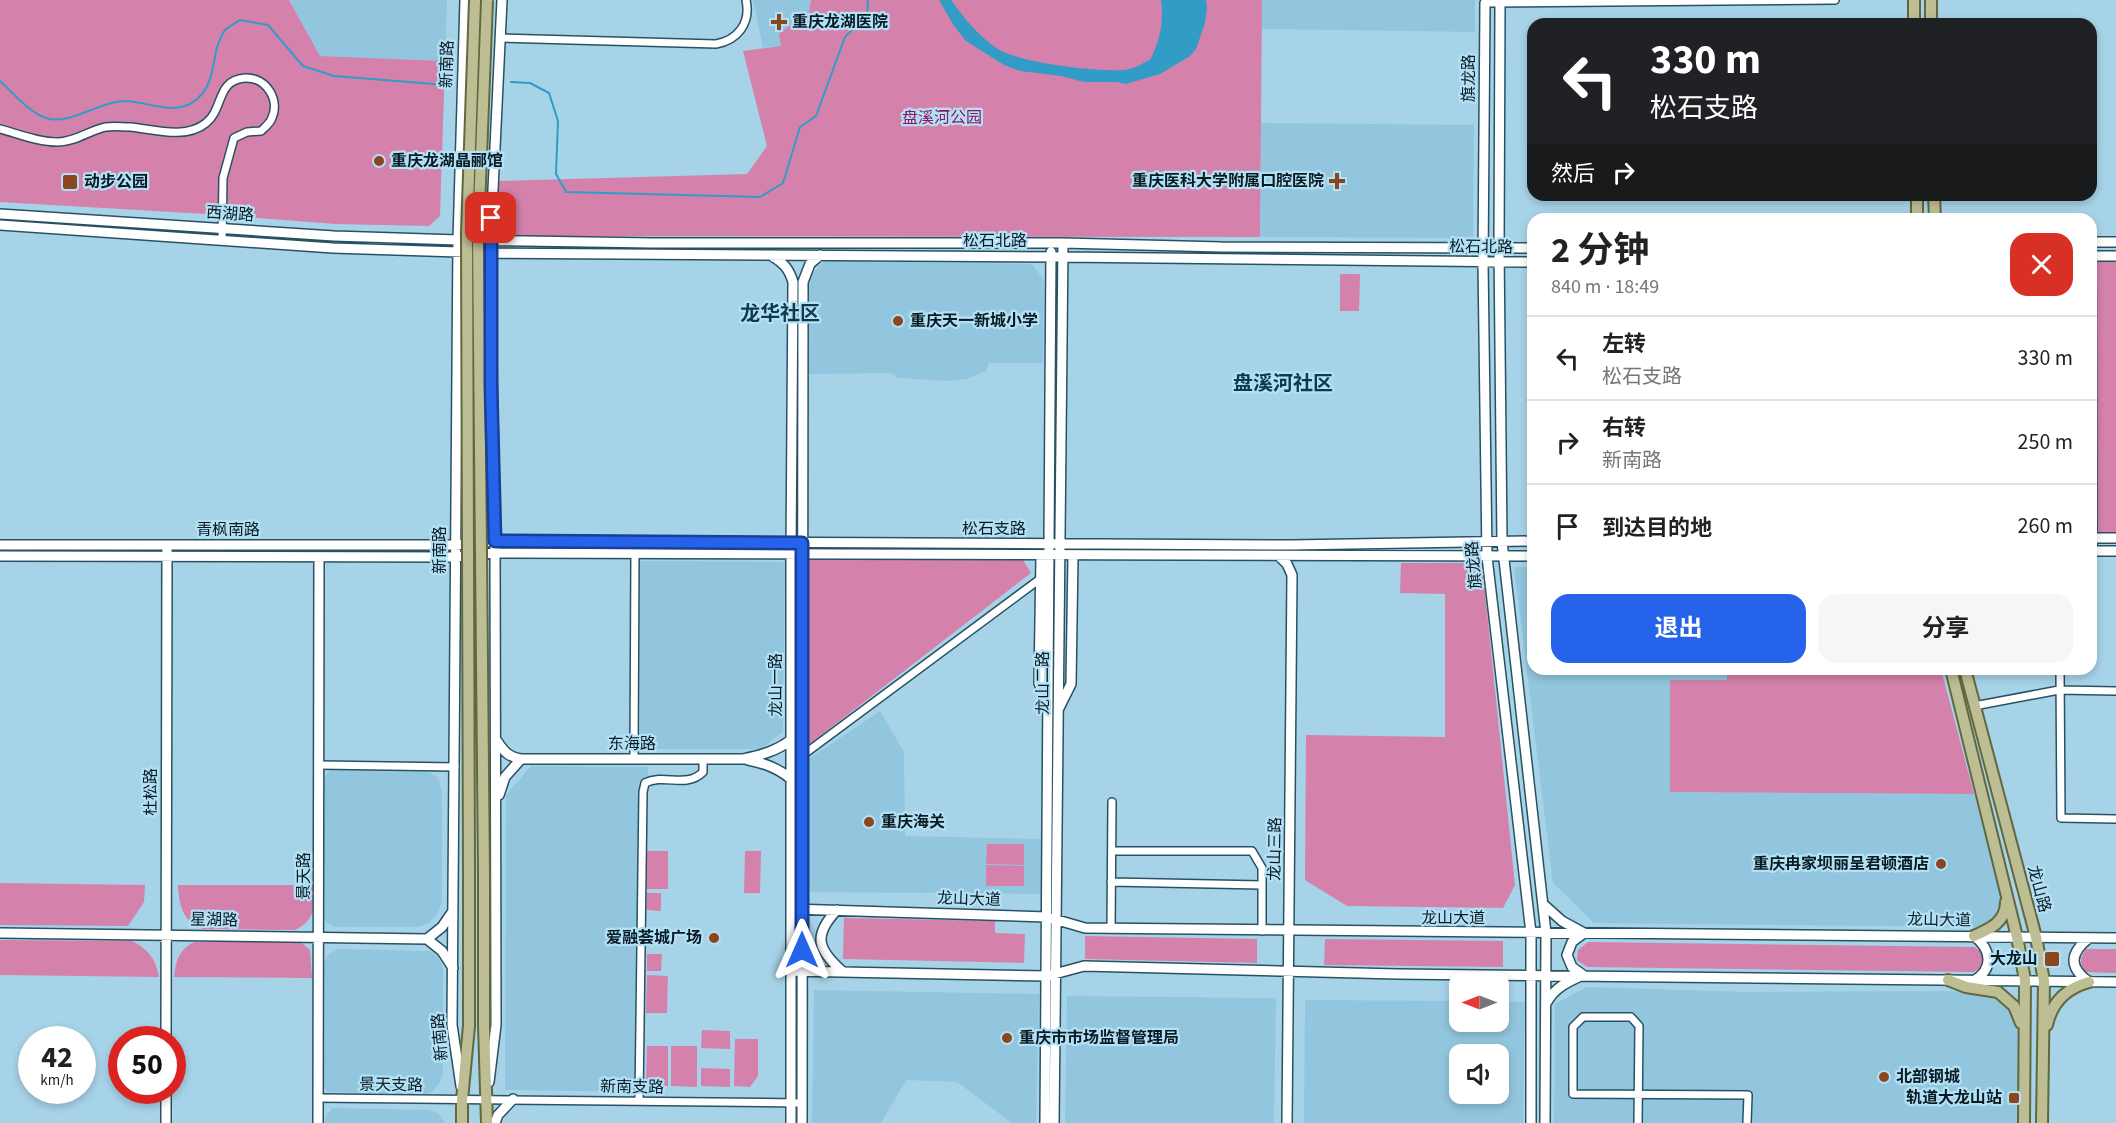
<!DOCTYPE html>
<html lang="zh">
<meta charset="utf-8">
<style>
body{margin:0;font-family:"Source Sans 3","Noto Sans SC",sans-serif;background:#f6f6f6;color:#222;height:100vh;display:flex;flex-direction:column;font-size:22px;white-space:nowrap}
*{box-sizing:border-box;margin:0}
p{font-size:20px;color:#767676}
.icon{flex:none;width:33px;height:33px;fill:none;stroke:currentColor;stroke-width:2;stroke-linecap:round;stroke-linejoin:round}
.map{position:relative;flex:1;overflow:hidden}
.drawer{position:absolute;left:1527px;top:213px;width:570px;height:462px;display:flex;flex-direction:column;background:#fff;border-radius:18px;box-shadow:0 3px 9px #0003}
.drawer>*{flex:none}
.guide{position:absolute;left:1527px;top:18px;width:570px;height:183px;border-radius:18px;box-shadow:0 3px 9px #0003;background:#202124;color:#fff;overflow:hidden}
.needle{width:39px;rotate:270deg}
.fabs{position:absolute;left:1449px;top:972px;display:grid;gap:12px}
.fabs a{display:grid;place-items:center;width:60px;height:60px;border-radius:12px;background:#fff;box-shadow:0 3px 9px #0003;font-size:30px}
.speed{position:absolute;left:18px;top:1026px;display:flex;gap:12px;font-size:30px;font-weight:700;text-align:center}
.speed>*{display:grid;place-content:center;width:78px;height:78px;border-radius:50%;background:#fff;box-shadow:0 3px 9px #0003;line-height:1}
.speed small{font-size:15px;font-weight:400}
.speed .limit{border:9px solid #d22;background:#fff;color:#111}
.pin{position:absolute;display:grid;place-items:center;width:51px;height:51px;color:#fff;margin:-26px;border-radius:12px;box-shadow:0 3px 9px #0006}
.me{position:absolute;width:66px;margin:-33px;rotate:0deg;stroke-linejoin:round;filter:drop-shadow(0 0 4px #0008)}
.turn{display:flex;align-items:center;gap:21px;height:126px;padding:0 24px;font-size:27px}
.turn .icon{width:78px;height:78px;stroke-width:2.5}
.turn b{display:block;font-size:42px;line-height:51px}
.then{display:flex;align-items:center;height:57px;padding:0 24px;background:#0003;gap:12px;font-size:22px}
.round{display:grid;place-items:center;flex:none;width:63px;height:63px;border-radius:18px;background:#f6f6f6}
.head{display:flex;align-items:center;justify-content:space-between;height:102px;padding:0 24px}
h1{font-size:36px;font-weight:700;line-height:45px}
.primary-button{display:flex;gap:12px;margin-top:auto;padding:12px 24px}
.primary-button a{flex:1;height:69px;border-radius:18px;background:#2563eb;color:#fff;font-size:24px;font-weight:700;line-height:69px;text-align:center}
.primary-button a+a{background:#f6f6f6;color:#222}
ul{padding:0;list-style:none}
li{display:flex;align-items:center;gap:18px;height:84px;padding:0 24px;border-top:2px solid #e0e0e0}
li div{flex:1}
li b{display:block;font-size:22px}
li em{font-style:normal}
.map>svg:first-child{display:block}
.built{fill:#92c6de;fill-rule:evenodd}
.green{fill:#d482ac}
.water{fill:#319cc6}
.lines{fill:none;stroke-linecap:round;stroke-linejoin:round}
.stream{stroke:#319cc6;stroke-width:2}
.street-casing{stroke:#285264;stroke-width:10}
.secondary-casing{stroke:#285264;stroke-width:12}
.primary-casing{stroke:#62683e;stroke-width:14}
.street{stroke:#fff;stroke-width:7}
.secondary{stroke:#fff;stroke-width:9}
.primary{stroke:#bebe94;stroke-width:10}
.primary-bridge-casing{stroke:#62683e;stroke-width:14;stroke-linecap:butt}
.primary-bridge{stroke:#bebe94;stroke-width:10}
.route-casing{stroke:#184099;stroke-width:15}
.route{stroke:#2563eb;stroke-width:10}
.poi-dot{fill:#8b461d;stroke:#b4e0f6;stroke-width:2}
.labels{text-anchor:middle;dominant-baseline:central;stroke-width:4.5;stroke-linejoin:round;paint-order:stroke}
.poi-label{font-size:16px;font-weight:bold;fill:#091b22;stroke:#b4e0f6;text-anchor:start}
.street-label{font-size:16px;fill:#091b22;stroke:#b4e0f6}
.park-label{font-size:16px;fill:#8f1361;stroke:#b4e0f6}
.quarter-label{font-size:20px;font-weight:bold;fill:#0e394a;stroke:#b4e0f6}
</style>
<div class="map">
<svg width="2116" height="1123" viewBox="0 0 2116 1123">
<rect width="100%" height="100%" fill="#a7d3e8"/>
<path class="built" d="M289 0H447L445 61 320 56Z
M753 0H811L808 19 792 24 781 46 763 48Z
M1262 0H1475V32L1262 29Z
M1261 123 1474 125 1473 238 1260 237Z
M824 261 1032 264 1044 280 1043 363H989L986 371 966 379 950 381 898 378 891 373 808 374V279Z
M639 561 785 562 783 731 762 749H640Z
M1514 567H1533V669H1727L1728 680 1670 792 1974 794 2002 900 2000 915 1984 927H1976L1594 923 1553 883Z
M880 711 904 752 905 836 1043 839 1042 894 806 892V761Z
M531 766 648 767 644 1092 505 1090 506 795Z
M330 770 429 772 438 778 442 792V902L436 916 429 923 418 927H335L326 922 323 914 324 778Z
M338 949 430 951 439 957 443 969V1072L441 1081 433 1091 428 1094 328 1092 323 1087V965L329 954Z
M1587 987 1749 992 1975 991 1991 993 2005 1001 2018 1023 2020 1031 2018 1123H1554L1555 1004Z
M814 990 1039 994 1036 1123H1012L957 1082 906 1080 881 1123H815L812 1121Z
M1067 996 1276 998 1274 1123H1065Z
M1305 1000 1459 1001 1460 1022H1498L1499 1002H1525L1523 1123H1304ZM1460 1054H1498V1094H1460Z
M333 1108 429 1110 438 1113 445 1123H325V1117Z"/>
<path class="green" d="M0 0H289L320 56 445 61 440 216 429 226 335 224 206 214 0 202Z
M811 0H1262L1260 237 518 236 499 222 497 181 747 174 767 146 743 51 781 46 779 34 792 24 808 19Z
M2096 258H2116V535H2097Z
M1340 274H1360L1359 311H1340Z
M807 558 1023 560 1031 573 807 746Z
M1401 563H1482L1515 885 1503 908 1347 906 1305 880 1306 735 1445 737V594L1400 593Z
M1727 669H1941L1974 794 1670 792V680H1727Z
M987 844H1024V865L986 864Z
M647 851H668V889H647Z
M745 851H761L760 893H744Z
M986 865 1024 866V886H986Z
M0 883 145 885 144 902 128 926 0 925Z
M178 885H314C313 907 317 919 295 930L203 929C183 922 179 906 178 885Z
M647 893H661V911L647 910Z
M844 918 995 921V933L1025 934 1024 963 843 959Z
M1085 936 1257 939V963L1085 959Z
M1325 939 1503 941V967L1324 965Z
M0 940 132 941C148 949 156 959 159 977L0 975Z
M194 942H298L303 944 310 950 312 978 174 977C176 960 179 950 194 942Z
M1588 942 1974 947 1983 952 1982 966 1974 972 1587 967 1577 960 1578 950Z
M2086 949H2116V973L2085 972C2079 963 2080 958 2086 949Z
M647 954H662L661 971H647Z
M647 975 668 976 667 1013H646Z
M702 1030 730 1031V1049L701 1048Z
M735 1039H758V1076L750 1087 734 1086Z
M647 1046H668V1086H646Z
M671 1046H697V1087L671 1086Z
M701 1068 730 1069V1087L701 1086Z"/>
<path class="water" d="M939 0H951C964 18 979 37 998 49 1020 63 1098 72 1124 70 1134 69 1141 64 1150 60 1160 41 1164 21 1161 0H1206L1207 7 1205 23 1196 49 1190 56 1160 74 1126 84 1117 82H1084L1061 76 1020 71 1004 65 966 41 954 26Z"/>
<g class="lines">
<path class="stream" d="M0 81C12 92 30 113 46 118 69 126 100 101 125 101 153 102 180 120 202 94 217 76 211 49 225 30 229 26 236 23 240 20L268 25 303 66 334 76 447 85
M511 82 530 83 549 93 558 121 556 174 566 192 760 197 783 183 800 127 816 116 845 37 867 16 868 0"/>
<g class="street-casing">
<path id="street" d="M1485 3 1835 0
M500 38 716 44C738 40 751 23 746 0
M0 129C19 134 38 142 58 142 75 142 90 130 106 127 113 126 123 127 130 127 153 129 185 140 206 123 224 109 216 80 245 78 267 77 281 101 271 120 269 124 264 128 261 131L247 132 234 138 223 178 222 240
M2060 669 2061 818 2116 819
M1974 706 2059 690 2116 691
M803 755 1040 579
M634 759 635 549
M320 765 455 767
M1112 851H1252L1262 868V931
M1111 882 1262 885
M1111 929 1112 802
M318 1098 802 1103
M639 1100 643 792 645 783C665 773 686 789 703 772V759
M1638 1123 1639 1026 1631 1017H1583L1573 1027V1094L1748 1095 1747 1123"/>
</g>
<g class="secondary-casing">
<path id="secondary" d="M1485 3 1483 262 1487 557 1531 933V1123
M1500 3 1499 248 1502 542 1546 933 1545 1123
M0 214 334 236 458 240 652 243H1063L1221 247 1533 248
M0 225 333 248 490 253 1063 257 1533 262
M772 256C784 263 789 269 793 282L791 555V1123
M2091 256H2116
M2091 538H2116
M0 545H455L495 541 1292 545 1533 541
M2091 551H2116
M2092 551 2091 242H2116
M0 556 455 557 494 553 1533 556
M1041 556 1039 683 1046 702
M1280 557 1287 564 1292 575 1287 1123
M1059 708 1071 684 1073 556
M497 741C504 752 509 757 521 759H743C762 755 776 751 791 740
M748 760C765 763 778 768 791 779
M499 795 505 777 521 759
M1543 904 1562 921 1584 933 1572 942 1567 955 1572 967 1583 975C1568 982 1555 987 1547 1002
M792 909 1047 917 1085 928C1428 933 1772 933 2116 938
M837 910C812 936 818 950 843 972
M0 933 427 939
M1974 936C1991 949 1994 968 1975 980
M2089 938C2070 953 2068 967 2089 982
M427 939 442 951 453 968
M427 939 442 927 453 911
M791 971 1047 976 1084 966 1397 974 2116 982
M166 1040 167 550
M489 1082 496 1025 495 541 490 253 502 0
M461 1086 452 1025 458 240 465 0
M166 1090V1123
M318 1123 319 557
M495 1123 498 1115 513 1099
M802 1123 803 282 810 264 820 255
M1045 1123 1051 252
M1054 1123 1063 243"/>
</g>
<g class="primary-casing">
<path id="primary" d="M1914 0V24
M1931 0V24
M1917 195V219
M1934 195 1935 219
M1951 669 2017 937 2025 980 2024 1123
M1965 669 2036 937 2044 981 2042 1123
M484 875V1025L487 1123
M1974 936C1990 929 2006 922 2006 902
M1948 980 1966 987 1998 992 2014 1006 2021 1023
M2047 1025C2052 1002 2067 988 2089 982
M462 1123V1100L469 1026V874"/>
</g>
<use href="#street" class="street"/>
<use href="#secondary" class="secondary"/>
<use href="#primary" class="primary"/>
<g class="primary-bridge-casing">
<path id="primary-bridge" d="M469 874 467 233 475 0
M484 875 478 235 487 0"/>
</g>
<use href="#primary-bridge" class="primary-bridge"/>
</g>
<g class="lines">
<g class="route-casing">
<path id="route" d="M491 218V386L495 541 802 543V950"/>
</g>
<use href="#route" class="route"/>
</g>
<g class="poi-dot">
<path d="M776 13h6v6h6v6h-6v6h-6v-6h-6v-6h6z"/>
<circle cx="379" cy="161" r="6"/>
<path d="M1334 172h6v6h6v6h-6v6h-6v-6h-6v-6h6z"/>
<rect x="62" y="174" width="16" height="16" rx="3"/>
<circle cx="898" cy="321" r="6"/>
<circle cx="869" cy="822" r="6"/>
<circle cx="1941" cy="864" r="6"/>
<circle cx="714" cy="938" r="6"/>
<rect x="2044" y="951" width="16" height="16" rx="3"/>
<circle cx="1007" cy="1038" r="6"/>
<circle cx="1884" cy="1077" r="6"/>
<rect x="2008" y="1092" width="12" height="12" rx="3"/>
</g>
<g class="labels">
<g class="poi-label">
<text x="792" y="22">重庆龙湖医院</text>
<text x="391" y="161">重庆龙湖晶郦馆</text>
<text x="1324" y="181" text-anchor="end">重庆医科大学附属口腔医院</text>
<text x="84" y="182">动步公园</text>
<text x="910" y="321">重庆天一新城小学</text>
<text x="881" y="822">重庆海关</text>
<text x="1929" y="864" text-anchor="end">重庆冉家坝丽呈君顿酒店</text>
<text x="702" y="938" text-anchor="end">爱融荟城广场</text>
<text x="2038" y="959" text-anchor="end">大龙山</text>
<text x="1019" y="1038">重庆市市场监督管理局</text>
<text x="1896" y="1077">北部钢城</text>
<text x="2002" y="1098" text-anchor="end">轨道大龙山站</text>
</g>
<g class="street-label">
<text transform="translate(447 64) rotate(-88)">新南路</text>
<text transform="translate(1469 78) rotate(-90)">旗龙路</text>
<text transform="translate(230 214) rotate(4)">西湖路</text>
<text x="995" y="241">松石北路</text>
<text transform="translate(1481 247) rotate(1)">松石北路</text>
<text x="994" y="529">松石支路</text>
<text x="228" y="530">青枫南路</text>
<text transform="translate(440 550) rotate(-90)">新南路</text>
<text transform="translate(1474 565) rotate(-95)">旗龙路</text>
<text transform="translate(1043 683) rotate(-90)">龙山二路</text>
<text transform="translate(776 685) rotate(-90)">龙山一路</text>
<text x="632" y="744">东海路</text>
<text transform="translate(151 792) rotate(-90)">杜松路</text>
<text transform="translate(1275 849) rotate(-89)">龙山三路</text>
<text transform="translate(304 876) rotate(-90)">景天路</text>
<text transform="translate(2039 889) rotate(75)">龙山路</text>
<text transform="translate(969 899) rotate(2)">龙山大道</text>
<text x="1453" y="918">龙山大道</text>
<text transform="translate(214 920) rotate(1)">星湖路</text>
<text transform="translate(1939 920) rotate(1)">龙山大道</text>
<text transform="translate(440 1037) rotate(-95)">新南路</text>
<text transform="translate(391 1085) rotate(1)">景天支路</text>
<text transform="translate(632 1087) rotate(1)">新南支路</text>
</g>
<g class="park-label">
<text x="942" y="118">盘溪河公园</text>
</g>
<g class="quarter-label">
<text x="780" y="314">龙华社区</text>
<text x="1283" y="384">盘溪河社区</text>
</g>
</g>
</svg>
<div class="fabs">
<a><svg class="needle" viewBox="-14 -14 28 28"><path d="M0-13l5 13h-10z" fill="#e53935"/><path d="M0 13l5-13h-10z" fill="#767676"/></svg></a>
<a><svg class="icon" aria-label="sound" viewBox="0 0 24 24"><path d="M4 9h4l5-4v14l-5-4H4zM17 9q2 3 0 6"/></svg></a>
</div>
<div class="speed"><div>42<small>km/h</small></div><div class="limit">50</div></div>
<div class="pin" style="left:491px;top:218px;background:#d93025"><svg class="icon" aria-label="arrive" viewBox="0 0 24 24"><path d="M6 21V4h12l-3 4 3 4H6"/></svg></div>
<svg class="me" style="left:802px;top:950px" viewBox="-20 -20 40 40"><path d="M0-17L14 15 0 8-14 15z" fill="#2563eb" stroke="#fff" stroke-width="4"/></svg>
<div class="guide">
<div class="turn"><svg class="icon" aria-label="left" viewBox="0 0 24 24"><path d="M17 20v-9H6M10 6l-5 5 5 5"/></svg><div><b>330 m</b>松石支路</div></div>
<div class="then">然后<svg class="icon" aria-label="right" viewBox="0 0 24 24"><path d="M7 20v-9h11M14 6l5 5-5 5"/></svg></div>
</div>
<section class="drawer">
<div class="head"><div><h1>2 分钟</h1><p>840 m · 18:49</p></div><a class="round" style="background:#d93025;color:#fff"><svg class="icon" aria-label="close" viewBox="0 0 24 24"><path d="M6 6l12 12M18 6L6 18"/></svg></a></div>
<ul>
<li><svg class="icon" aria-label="left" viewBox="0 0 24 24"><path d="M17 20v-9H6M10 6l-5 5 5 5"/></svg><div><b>左转</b><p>松石支路</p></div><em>330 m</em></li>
<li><svg class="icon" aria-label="right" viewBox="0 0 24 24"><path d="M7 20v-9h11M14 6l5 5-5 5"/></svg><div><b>右转</b><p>新南路</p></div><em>250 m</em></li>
<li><svg class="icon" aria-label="arrive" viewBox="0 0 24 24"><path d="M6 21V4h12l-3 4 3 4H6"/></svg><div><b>到达目的地</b></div><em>260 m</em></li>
</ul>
<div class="primary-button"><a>退出</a><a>分享</a></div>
</section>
</div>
